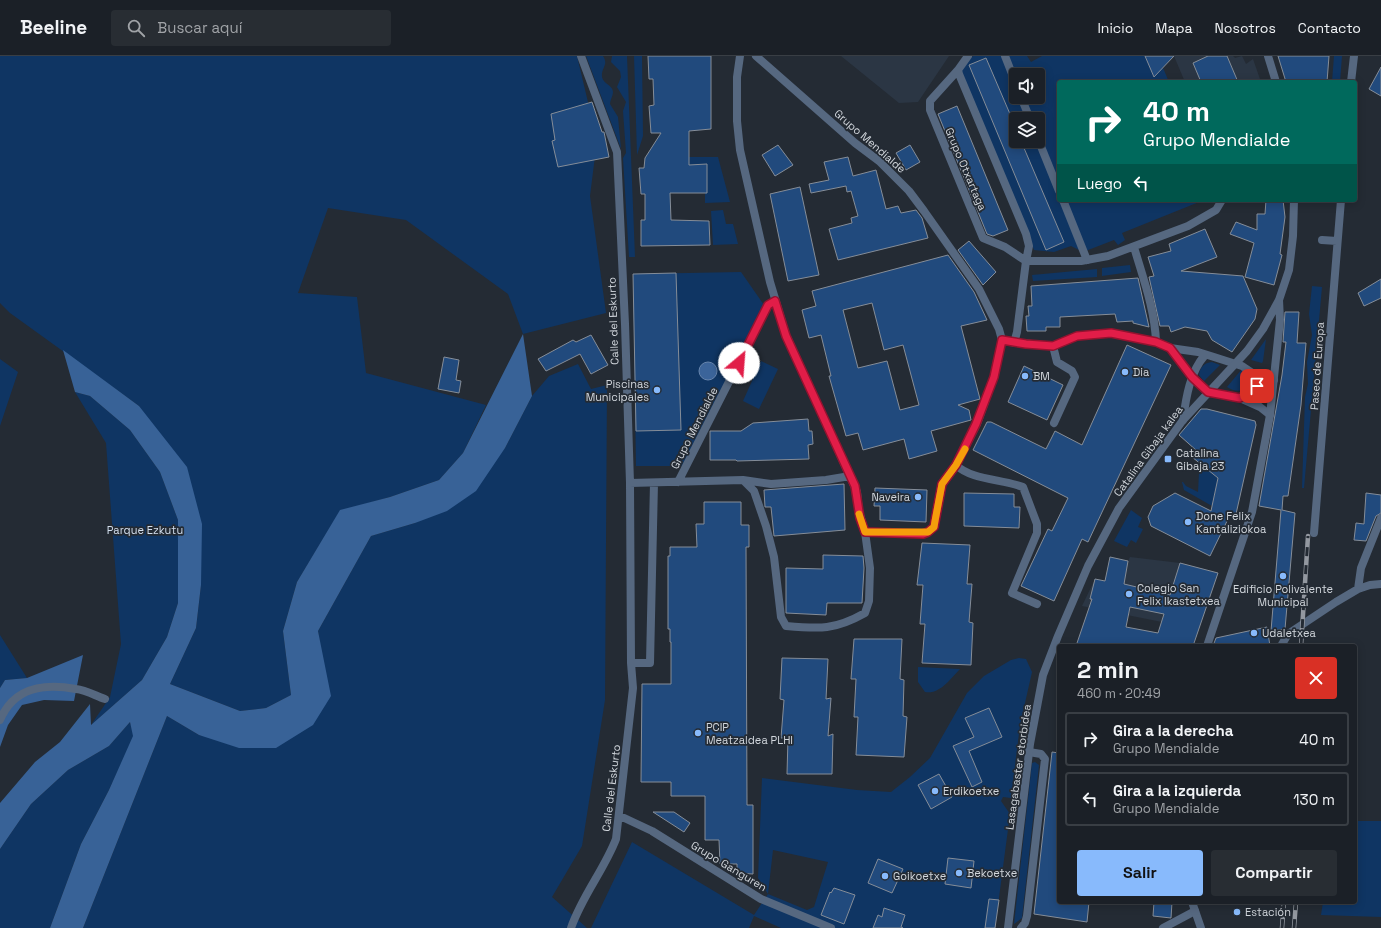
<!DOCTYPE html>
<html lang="es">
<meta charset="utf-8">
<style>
body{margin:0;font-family:"Space Grotesk",sans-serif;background:#282d33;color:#f1f3f6;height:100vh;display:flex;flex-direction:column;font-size:15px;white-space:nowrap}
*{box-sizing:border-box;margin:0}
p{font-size:13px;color:#a0a3a7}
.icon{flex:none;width:22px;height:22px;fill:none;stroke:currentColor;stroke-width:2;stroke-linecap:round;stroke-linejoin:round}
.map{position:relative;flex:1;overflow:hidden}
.drawer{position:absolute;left:1057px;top:588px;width:300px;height:260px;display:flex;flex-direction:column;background:#1b2027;border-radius:4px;box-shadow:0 2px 10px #0003,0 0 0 1px #393e44}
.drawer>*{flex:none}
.top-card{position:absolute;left:1057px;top:24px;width:300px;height:122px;border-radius:4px;box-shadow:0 2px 10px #0003,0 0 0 1px #393e44;background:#00695c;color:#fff;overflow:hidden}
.buttons{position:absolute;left:1009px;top:12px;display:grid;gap:8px}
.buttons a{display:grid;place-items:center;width:36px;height:36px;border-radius:4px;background:#1b2027;box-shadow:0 2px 10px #0003,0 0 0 1px #393e44;font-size:20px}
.pin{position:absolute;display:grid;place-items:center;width:34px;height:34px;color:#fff;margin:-17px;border-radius:8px;box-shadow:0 2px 6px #0006}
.me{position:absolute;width:44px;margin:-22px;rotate:27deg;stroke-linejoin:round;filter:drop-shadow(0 0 3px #0008)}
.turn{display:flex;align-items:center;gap:14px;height:84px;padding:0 20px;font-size:18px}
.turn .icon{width:52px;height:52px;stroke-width:2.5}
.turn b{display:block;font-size:28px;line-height:34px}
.then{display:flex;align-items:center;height:38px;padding:0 20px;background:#0003;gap:8px;font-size:15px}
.round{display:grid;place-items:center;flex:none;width:42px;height:42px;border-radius:4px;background:#282d33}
.overview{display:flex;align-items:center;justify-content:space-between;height:68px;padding:0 20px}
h1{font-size:24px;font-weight:800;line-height:30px}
.cta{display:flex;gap:8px;margin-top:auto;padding:8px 20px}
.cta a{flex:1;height:46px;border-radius:4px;background:#88bafc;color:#111;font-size:16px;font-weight:800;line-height:46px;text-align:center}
.cta a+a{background:#282d33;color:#f1f3f6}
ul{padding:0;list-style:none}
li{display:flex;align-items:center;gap:12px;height:54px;margin:0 8px 6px;padding:0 12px;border:2px solid #393e44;border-radius:4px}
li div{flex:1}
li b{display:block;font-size:15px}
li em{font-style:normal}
header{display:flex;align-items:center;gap:24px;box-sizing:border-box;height:56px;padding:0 20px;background:#1b2027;border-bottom:1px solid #393e44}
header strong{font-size:19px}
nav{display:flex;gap:22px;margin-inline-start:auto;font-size:14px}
.search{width:280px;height:36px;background:#282d33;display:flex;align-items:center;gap:10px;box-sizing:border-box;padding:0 14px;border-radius:4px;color:#a0a3a7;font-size:15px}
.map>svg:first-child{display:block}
.built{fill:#2b3644}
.green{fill:#0f3563;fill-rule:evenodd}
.forest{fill:#386297}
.water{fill:#3b649a;stroke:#6886ae}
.building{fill:#214a7d;stroke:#858d98;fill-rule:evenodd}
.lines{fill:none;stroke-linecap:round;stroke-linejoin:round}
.pedestrian{stroke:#566880;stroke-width:8}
.minor{stroke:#566880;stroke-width:8}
.tertiary{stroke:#566880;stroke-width:8}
.rail-casing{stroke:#9398a0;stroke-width:4.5}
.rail{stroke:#242b34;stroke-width:3;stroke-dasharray:9;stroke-linecap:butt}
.route-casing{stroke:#92132f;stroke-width:10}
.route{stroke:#e11d48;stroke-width:7}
.slow{stroke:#f59e0b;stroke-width:7}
.poi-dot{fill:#88bafc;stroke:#242b34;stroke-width:1.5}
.labels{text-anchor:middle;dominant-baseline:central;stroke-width:3.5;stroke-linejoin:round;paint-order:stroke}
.street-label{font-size:11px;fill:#d1d6dc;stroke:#242b34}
.poi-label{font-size:11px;fill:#d1d6dc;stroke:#242b34;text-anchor:start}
.park-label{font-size:11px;fill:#d3dfef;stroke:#242b34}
</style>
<header>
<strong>Beeline</strong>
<div class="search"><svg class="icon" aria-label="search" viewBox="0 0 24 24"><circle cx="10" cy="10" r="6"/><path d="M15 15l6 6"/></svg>Buscar aquí</div>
<nav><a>Inicio</a><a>Mapa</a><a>Nosotros</a><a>Contacto</a></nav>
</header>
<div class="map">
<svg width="1381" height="872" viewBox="0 0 1381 872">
<rect width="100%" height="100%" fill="#242b34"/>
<path class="built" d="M841 0H949L918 46 899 47Z
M1174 0H1233L1235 2 1242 0 1246 8 1253 3 1261 26H1185Z
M1110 501 1128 505 1130 501 1180 507 1162 566 1082 550 1095 523 1106 525Z"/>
<path class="green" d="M0 0H577L597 84 590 140 606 257 523 278 508 238 406 164 328 152 298 237 357 241 366 317 486 349 463 397 439 424 390 441 340 455 297 526 283 575 291 639 266 652 240 655 170 628 196 572 201 529 139 350 10 257 0 247Z
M586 0H603C609 9 601 12 602 21 603 28 613 29 613 36 613 40 610 44 610 48L618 61 621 93Z
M612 0H627L635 201H629L623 102 626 97 623 55 626 46 617 31 621 21 620 15 611 6Z
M634 0H642L643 80 637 99Z
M973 0H1027L1031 6 1042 0H1158L1169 26H1059V144H1204L1122 177 1125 184 1118 189 1114 184 1083 196 1071 190 1054 196 1034 194 962 21 961 14ZM1016 19H1038V41H1016ZM1016 63H1038V85H1016Z
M1334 0H1342L1340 26H1332Z
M689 101H718L730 146 705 147V137L707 136V108L660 111Z
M723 154 726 168H733L738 188 713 189 711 155Z
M1130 209 1131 216 1102 220V212Z
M1097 213V221L1033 225 1032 219Z
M741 216 764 249 682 410H636L633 218Z
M1312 230 1322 231 1304 432H1302L1305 341 1308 328 1307 306 1312 279 1309 258Z
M1266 283 1263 305 1262 307 1251 304Z
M0 303 18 316 0 370Z
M761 305 778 313 759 353 743 345Z
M1212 306 1220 309 1204 325 1199 319C1200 311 1204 307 1212 306Z
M578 308 591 333 607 329 605 644 582 790 552 841 587 872H83L167 660 199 679 276 692 322 600 318 575 371 480 415 467 505 392 532 340 549 320Z
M1242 313 1249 322 1248 331C1242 337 1233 335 1227 331Z
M75 336 90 340 130 374 160 416 178 464V547L167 581 142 624 91 669 110 641 121 588 106 387Z
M1199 406 1218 422 1212 450 1184 434 1182 426H1183L1186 430 1198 436 1199 417 1195 412Z
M1131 454 1142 462 1138 471 1143 473 1136 487 1131 484 1127 491 1114 485Z
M0 579 27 622 5 624 0 632Z
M1019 602 1026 603 1032 616 1020 669 1011 742 1003 741 1001 745 1010 758 995 872H781L754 860 749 872H591L632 786 754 859 768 838 758 822 762 722 857 734 891 736 910 721 930 702 967 637 984 620 1011 604ZM773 794 828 806 814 851 807 854 768 838Z
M918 611 960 613C951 622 940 639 925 636L918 626Z
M130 666 134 680 109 734 81 788 50 872H0V793L2 790 31 748 68 714 109 690Z
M1035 706 1039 709 1022 862 1014 868 1032 707Z
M1355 765H1381V861L1321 859 1323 846H1355Z"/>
<path class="forest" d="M523 278 532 340 505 392 476 435 447 455 415 467 371 480 318 575 331 640 313 669 276 692H239L199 679 167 660 83 872H50L81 788 109 734 133 680 130 666 109 690 68 714 31 748 0 793V747L35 706 60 686 90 648 91 669 142 624 167 581 178 547V464L160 416 130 374 90 340 75 336 63 294 139 350 187 411 202 468 201 529 196 572 170 628 240 655 266 652 291 639 283 575 297 526 340 454 390 441 439 424 463 397Z
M83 599 74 645 44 644 22 649 8 669 0 691V632L5 624 27 622Z"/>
<path class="water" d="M699 315a9 9 0 1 1 18 0a9 9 0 1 1-18 0Z"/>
<path class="building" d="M648 0H711V73L689 75V109L707 108V137H670L671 164 709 165 710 189 641 190V164H645V138H641L639 112H644L645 102 661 77H651L649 50 654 49 653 23H649Z
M1145 0H1174L1154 21Z
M1208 0H1227L1238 26H1201L1193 7Z
M1278 0H1329L1327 26H1286Z
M986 2 1016 72V85H1021L1064 186 1046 194 969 9Z
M1381 11V40L1369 33Z
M592 46 602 76H604L609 101 558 111 552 85 555 84 551 58Z
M957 50 1008 174 993 180 987 178 938 58Z
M778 89 793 109 775 120 762 99Z
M910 89 920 106 906 114 896 97Z
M848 101 853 120 876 114 886 153 898 150 901 157 916 154 922 162 928 182 838 204 829 173 852 167 851 162 858 160 851 135 847 136 846 130 811 137 809 128 829 124 824 106Z
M800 131 819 219 788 225 770 138Z
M1266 144H1283L1285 161 1280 198 1282 199 1274 229 1245 221 1254 187 1230 178 1236 166 1257 174V158H1265Z
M1205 173 1217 201 1181 215 1243 220 1257 253 1255 263 1232 296 1212 284 1207 275 1185 271 1171 276 1169 270H1160L1149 221 1154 220 1148 201 1171 195 1169 188Z
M969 185 996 216 983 229 958 194Z
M948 199 974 236 987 264 961 270 980 343 958 349 969 354 971 364 931 375 937 395 909 403 904 383 863 394 858 377 846 380 829 320H831L821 279 809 282 802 254 816 250 812 235ZM872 247 884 294 903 289 919 349 900 354 887 305 858 312 843 254Z
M676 217 681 374 636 375 633 218Z
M1138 222 1149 271 1133 267V265L1117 266 1115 258 1060 261V271H1046V275H1027L1026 260H1029L1028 250H1032L1031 230Z
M1381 223V242L1364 250 1358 237Z
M1285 256H1299L1297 287H1306L1301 349 1288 440H1283L1282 454 1295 457 1285 573 1271 575 1281 454 1259 450 1282 319 1286 286H1283Z
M591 279 608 309 591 318 580 298 546 315 538 303 573 284 576 286Z
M1127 289 1171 309 1088 486 1082 483 1054 545 1021 530 1048 473 1052 475 1068 442 973 394 987 366H991L1046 393 1055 375 1082 389Z
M444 301 459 304 456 324 461 325 459 337 438 333Z
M1024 310 1063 329 1047 364 1008 346Z
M1201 353H1207L1255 365 1256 369 1236 458 1231 457 1210 500 1151 470 1148 461 1153 450 1175 437 1211 455 1218 422 1192 401 1197 395 1179 379Z
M808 363 809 375H812L813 388 808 389 809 403 737 405 736 404H710V375H741L753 367Z
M844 428 845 474 774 480 771 451H765L764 434Z
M875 432 927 434 926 466 880 464V450H874Z
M964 437 1014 438V451H1020L1019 472 964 470Z
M1366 437 1381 439V457L1376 460 1366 485 1354 484 1356 467 1364 468Z
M704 446H741V469H749V491H746L747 749H753V818L737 817V808H720L719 784H705V740H671V726H641L642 628H671V586H670V573H668V500H670V491H697L696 468H704Z
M922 487 970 489 967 528H972L969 566 973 567 971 609 922 607 925 568H920L923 529H917Z
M823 499 863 500 864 512 862 547H827L826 559 786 557V512L823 513Z
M1110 501 1128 505 1124 528 1170 539 1180 507 1218 517 1193 590H1076L1092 543H1090L1095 523 1105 525ZM1130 551 1164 558 1158 577 1126 571Z
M1267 571 1270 590H1213L1216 582Z
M854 583H902L900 623 904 624 903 660 907 661 904 701 856 699 858 661H854L856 623H851Z
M782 602 828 603 826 643 831 642 828 680 833 678 832 718H787L788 682H781L784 644 780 643Z
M989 652 1002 681 969 695 982 726 972 731 953 690 974 681 965 662Z
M1052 696 1059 697V846H1089L1087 866 1034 858Z
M939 718 952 741 931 753 918 729Z
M653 756H674L690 767 684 776Z
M948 802 974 805 971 832 945 828Z
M878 803 903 813 892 837 868 827Z
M834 832 855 839 844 868 821 859 830 836 831 837Z
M989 843 999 844 995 872H985Z
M1154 846H1172L1171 862 1153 860Z
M884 852 905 859 901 871 903 872H873L878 859 882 861Z"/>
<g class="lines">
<path class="pedestrian" d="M1005 0 1016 28
M1351 26 1354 0
M1021 41 1030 63
M1038 83 1059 135
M1063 144 1087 204
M1322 184 1337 185
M1314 477 1341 144"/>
<path class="minor" d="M740 0 737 21V65L740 94 770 226 786 279 857 436 859 455 865 476 870 512 869 545 865 557C835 574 820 573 786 570L781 561 774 501 766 470 754 435 743 424 771 428 826 424 850 420
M756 0 855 87 879 105 909 135 924 155 979 233 999 273 1002 284 994 321 977 368 956 409 942 428 934 471 928 476 923 478 865 476
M968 0 958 14 959 18 1026 178 1029 190 1026 205 1017 276 1014 287
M958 14 930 45V54L983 182 1005 191 1026 205H1081L1108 200 1188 170 1216 154 1222 144
M1134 191C1143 222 1155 254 1156 286
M1010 286 1053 290 1077 280 1111 277 1156 286 1170 292 1198 296 1214 301 1242 310 1260 322 1274 324
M1053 290 1057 306 1072 315 1075 321 1054 367
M1170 292 1192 321 1208 336 1240 342 1260 351 1270 359
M1240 342 1257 330 1260 322
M1183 364C1186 341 1190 316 1205 299
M956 409C971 424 1002 423 1023 431L1037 468V477L1012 537 1037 548
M678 426 768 249 775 245
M630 427 743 424
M1358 533 1361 512 1381 462
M1281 590 1288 578 1336 546 1358 533 1370 529 1381 528
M631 607H650L654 427
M0 664C14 631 44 627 76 633 86 634 96 640 105 643
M620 760 652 775 761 843 831 872
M571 872C582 840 604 814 616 783L633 632 631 607 630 427 625 268 617 96 581 0
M1021 872 1025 867 1027 860 1045 703 1041 698 1029 696
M1163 872 1195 855"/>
<path class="tertiary" d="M1268 0 1276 26
M1207 590 1252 456 1270 359 1280 264 1279 244
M1192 846 1201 872
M1008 872 1030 688 1043 619 1058 580 1088 510 1119 452 1183 364 1247 295 1263 273 1279 244 1289 214 1293 180 1294 144"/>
<g class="rail-casing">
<path id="rail" d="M1301 590 1308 480
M1282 872 1284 846
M1294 872 1296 846"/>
</g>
<use href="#rail" class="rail"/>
</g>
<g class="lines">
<g class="route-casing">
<path id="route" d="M739 307 768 249 775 245 786 280 855 430 860 462 865 476 923 478 928 476 934 471 942 428 956 409 976 368 994 321 1002 284 1026 288 1053 290 1077 280 1111 277 1156 286 1170 292 1192 321 1208 336 1240 342 1257 330"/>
</g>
<use href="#route" class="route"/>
<path class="slow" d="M859 458 865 476H928L934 471 935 465 942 428 956 409 965 393"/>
</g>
<g class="poi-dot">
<circle cx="1125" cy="316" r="4"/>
<circle cx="1025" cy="320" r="4"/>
<circle cx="657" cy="334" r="4"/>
<rect x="1164" y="399" width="8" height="8" rx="2"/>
<circle cx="918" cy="441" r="4"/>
<circle cx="1188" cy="466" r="4"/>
<circle cx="1283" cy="520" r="4"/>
<circle cx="1129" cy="538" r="4"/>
<circle cx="1254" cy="577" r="4"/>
<circle cx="698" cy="677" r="4"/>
<circle cx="935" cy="735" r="4"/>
<circle cx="959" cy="817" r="4"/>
<circle cx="885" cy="820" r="4"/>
<circle cx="1237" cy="856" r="4"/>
</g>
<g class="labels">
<g class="street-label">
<text transform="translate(870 85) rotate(41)">Grupo Mendialde</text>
<text transform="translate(966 113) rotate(67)">Grupo Otxartaga</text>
<text transform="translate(613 265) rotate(-92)">Calle del Eskurto</text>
<text transform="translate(1317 310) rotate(-86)">Paseo de Europa</text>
<text transform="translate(694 372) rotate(-63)">Grupo Mendialde</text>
<text transform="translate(1148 395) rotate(-54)">Catalina Gibaja kalea</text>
<text transform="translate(1018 711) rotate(-82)">Lasagabaster etorbidea</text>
<text transform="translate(611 732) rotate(-83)">Calle del Eskurto</text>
<text transform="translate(729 810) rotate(31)">Grupo Ganguren</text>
</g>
<g class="poi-label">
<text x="1133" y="316">Dia</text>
<text x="1033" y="320">BM</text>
<text x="649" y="328" text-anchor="end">Piscinas<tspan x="649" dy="13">Municipales</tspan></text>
<text x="1176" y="397">Catalina<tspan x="1176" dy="13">Gibaja 23</tspan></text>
<text x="910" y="441" text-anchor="end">Naveira</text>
<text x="1196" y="460">Done Felix<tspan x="1196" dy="13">Kantaliziokoa</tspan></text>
<text x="1137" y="532">Colegio San<tspan x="1137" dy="13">Felix Ikastetxea</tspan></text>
<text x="1283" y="533" text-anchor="middle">Edificio Polivalente<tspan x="1283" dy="13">Municipal</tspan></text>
<text x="1262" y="577">Udaletxea</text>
<text x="706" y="671">PCIP<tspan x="706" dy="13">Meatzaldea PLHI</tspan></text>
<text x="943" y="735">Erdikoetxe</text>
<text x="967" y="817">Bekoetxe</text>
<text x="893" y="820">Goikoetxe</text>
<text x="1245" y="856">Estación</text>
</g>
<g class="park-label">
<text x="145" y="474">Parque Ezkutu</text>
</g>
</g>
</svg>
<div class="buttons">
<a><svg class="icon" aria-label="sound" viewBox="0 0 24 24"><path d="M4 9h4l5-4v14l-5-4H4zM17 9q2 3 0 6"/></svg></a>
<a><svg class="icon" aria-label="layers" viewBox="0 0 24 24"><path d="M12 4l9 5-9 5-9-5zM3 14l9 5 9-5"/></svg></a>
</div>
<div class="pin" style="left:1257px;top:330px;background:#d93025"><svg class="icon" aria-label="arrive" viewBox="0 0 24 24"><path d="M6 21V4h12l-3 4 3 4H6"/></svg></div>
<svg class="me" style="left:739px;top:307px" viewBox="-20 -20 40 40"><circle r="19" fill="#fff"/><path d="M0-13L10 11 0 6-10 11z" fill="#e11d48"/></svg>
<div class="top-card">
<div class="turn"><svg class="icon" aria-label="right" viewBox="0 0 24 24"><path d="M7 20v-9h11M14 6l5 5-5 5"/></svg><div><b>40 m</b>Grupo Mendialde</div></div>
<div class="then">Luego<svg class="icon" aria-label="left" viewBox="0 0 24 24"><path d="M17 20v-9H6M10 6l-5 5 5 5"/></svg></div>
</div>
<section class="drawer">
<div class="overview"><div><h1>2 min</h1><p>460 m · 20:49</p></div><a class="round" style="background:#d93025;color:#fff"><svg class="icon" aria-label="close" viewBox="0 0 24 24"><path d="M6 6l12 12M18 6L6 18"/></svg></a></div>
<ul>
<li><svg class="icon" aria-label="right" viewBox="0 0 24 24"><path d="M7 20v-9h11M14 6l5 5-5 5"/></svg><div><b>Gira a la derecha</b><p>Grupo Mendialde</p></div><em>40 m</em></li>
<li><svg class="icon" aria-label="left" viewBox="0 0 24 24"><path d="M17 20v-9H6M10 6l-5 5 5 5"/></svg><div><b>Gira a la izquierda</b><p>Grupo Mendialde</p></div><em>130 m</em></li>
</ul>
<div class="cta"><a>Salir</a><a>Compartir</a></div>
</section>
</div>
